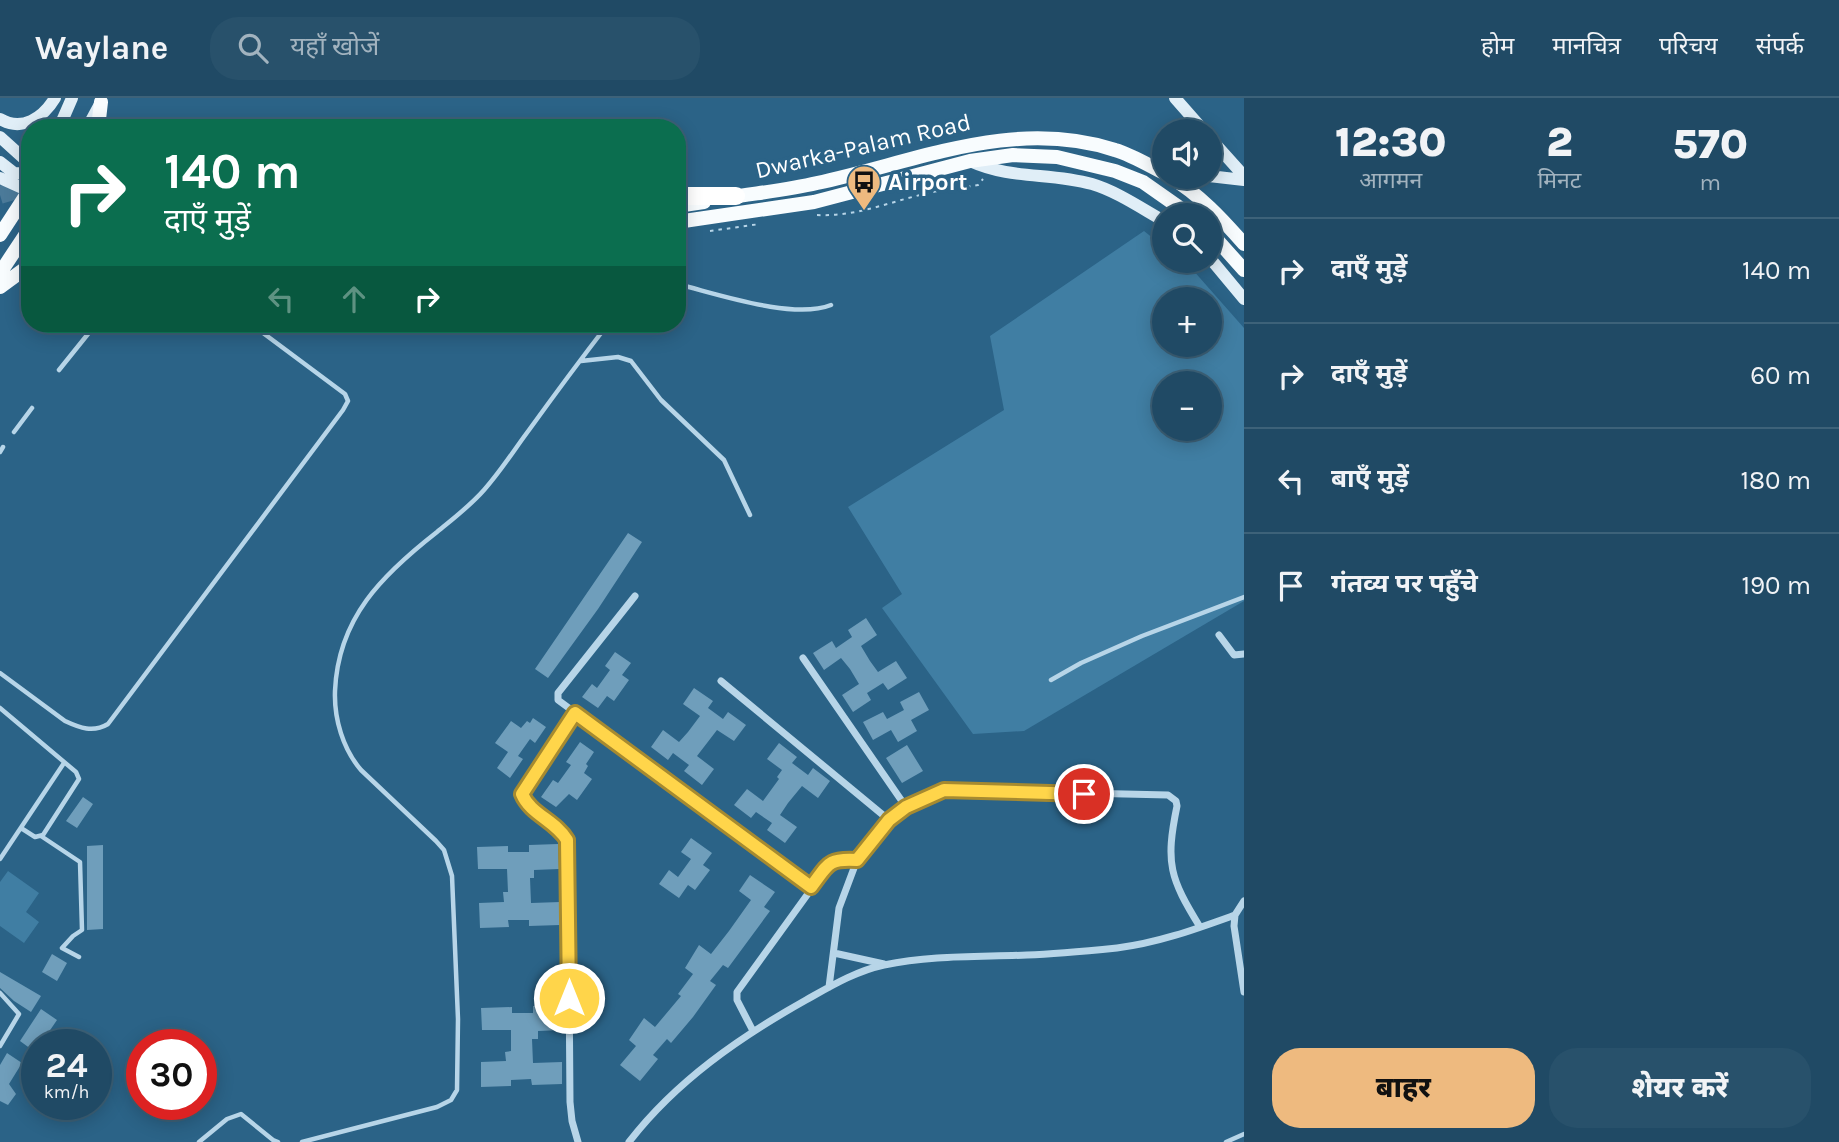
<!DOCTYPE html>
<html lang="hi">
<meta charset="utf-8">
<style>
body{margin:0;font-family:Karla,"Noto Sans Devanagari",sans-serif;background:#28516b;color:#f1f3f6;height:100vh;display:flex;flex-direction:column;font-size:26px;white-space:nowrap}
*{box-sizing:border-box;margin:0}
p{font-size:23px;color:#a2b3bf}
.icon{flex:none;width:38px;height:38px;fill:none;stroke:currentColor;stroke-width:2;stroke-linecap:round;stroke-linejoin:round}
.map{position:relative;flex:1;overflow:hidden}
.details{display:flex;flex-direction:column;background:#204a65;width:595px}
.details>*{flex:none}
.banner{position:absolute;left:21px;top:21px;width:665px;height:214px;border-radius:28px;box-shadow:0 4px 18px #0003,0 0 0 2px #3d6279;background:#0b6e4f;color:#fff;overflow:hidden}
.buttons{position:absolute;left:1152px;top:21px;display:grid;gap:14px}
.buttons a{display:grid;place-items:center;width:70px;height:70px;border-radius:50%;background:#204a65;box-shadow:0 4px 18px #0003,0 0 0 2px #3d6279;font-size:35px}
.speed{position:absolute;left:21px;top:931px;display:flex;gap:14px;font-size:35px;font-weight:700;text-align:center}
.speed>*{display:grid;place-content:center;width:91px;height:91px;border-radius:50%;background:#204a65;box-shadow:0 4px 18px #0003,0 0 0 2px #3d6279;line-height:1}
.speed small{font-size:18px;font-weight:400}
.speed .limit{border:10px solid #d22;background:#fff;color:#111}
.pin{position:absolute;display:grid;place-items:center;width:60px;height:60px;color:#fff;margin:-30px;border:4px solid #fff;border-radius:50%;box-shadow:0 2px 7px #0007}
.me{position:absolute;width:77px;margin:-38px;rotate:0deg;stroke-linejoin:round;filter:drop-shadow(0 0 5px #0008)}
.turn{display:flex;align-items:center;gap:24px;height:147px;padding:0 28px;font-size:32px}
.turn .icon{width:91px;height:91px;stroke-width:2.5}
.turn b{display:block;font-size:49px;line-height:60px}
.lanes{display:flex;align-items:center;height:66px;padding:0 28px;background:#0003;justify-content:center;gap:35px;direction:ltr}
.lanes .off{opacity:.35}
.eta{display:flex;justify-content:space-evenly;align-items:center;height:119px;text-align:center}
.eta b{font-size:42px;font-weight:800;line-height:49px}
.action{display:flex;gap:14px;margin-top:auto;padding:14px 28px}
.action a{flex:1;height:80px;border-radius:28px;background:#eeba7f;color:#111;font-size:28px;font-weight:800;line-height:80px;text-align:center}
.action a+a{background:#28516b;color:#f1f3f6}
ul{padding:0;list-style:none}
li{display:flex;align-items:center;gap:21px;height:105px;padding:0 28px;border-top:2px solid #3d6279}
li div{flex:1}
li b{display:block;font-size:26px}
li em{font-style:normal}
header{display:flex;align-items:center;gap:42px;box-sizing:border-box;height:98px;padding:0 35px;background:#204a65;border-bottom:2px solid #3d6279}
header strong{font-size:33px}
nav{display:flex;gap:38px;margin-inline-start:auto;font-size:24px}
.search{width:490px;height:63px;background:#28516b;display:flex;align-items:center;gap:18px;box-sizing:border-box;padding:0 24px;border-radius:28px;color:#a2b3bf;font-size:26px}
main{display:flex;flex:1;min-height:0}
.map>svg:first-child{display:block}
.green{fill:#407ea3;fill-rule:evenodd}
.building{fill:#6f9ebb}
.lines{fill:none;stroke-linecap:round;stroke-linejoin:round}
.highway-tunnel{stroke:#4b7a99;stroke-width:18;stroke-dasharray:18 9;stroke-linecap:butt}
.path{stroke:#b7d5e8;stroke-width:2;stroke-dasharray:3.5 5;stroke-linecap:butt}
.lane{stroke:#b7d5e8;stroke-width:4.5}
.street{stroke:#b7d5e8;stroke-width:7}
.secondary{stroke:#e0eef7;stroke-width:12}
.primary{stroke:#f8fcfe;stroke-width:14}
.highway{stroke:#fff;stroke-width:18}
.route-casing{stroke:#a68a30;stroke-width:18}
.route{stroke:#ffd54a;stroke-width:12}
.labels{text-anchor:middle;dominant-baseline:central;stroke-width:7;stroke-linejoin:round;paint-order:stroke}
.street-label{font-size:24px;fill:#fff;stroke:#2b6387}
.poi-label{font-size:24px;font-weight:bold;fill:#fff;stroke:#2b6387;text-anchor:start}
</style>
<header>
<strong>Waylane</strong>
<div class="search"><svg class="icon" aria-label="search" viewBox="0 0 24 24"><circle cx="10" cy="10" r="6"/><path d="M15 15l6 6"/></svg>यहाँ खोजें</div>
<nav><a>होम</a><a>मानचित्र</a><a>परिचय</a><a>संपर्क</a></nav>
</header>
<main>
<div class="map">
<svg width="1244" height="1044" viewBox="0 0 1244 1044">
<rect width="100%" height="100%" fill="#2b6387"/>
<path class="green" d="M1144 133 1164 149V163H1182L1192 171 1244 230V503L1024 633 973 636 882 510 902 496 848 409 1004 312 990 238ZM1164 201H1209V247H1164ZM1164 285H1209V331H1164Z
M8 773 39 795 26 814 39 824 24 845 0 828V784Z"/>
<path class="building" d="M628 435 642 444 598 511 548 580 535 571Z
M866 520 877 537 861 548 870 563 878 574 896 563 907 580 888 592 883 585 867 595 871 602 853 614 842 597 859 586 850 571 841 560 824 572 813 555 832 543 836 550 852 539 848 532Z
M615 554 631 565 622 577 629 582 614 603 607 598 598 610 582 599 592 586 597 590 610 572 605 568Z
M694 590 713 603 708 610 723 621 728 614 746 627 734 643 717 632 697 658 714 671 702 687 684 673 689 667 673 655 668 662 651 649 663 632 679 644 688 634 700 618 683 606Z
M919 594 929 612 911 622 917 633 898 644 891 632 873 642 863 624 883 614 887 621 904 612 900 604Z
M533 620 546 629 535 645 530 641 518 658 523 661 510 680 497 670 508 654 495 645 511 623 521 630 527 623 530 625Z
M580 644 594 654 586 666 588 668 584 675 592 681 577 702 569 696 556 709 541 699 553 682 558 685 571 667 566 664Z
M779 645 797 659 792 665 808 677 813 670 830 683 818 700 802 688 788 705 780 717 797 729 785 745 767 732 772 725 756 714 751 720 734 707 747 691 763 703 779 681 777 679 782 672 767 661Z
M907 647 923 673 902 685 886 660Z
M83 699 93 706 77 730 66 723Z
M691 740 712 755 703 767 710 772 695 792 688 787 679 800 659 786 669 772 678 779 691 761 681 754Z
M558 746 559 771 534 772V780H530L531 805 560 804V827L529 828V822H508L509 829 480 830 479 805 504 804 503 794H508L507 771H478L477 749 508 748V754H529V747Z
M103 747V831L87 832V748Z
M750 777 775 794 764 809 770 813 728 870 723 867 710 883 716 887 693 919 671 945 667 941 653 957 658 961 640 983 620 967 636 948 629 942 644 920 655 929 681 898 678 896 693 876 685 870 699 847 711 856 729 833 751 802 739 793Z
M52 856 67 865 57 883 42 874Z
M0 874 41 898 31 914 14 903 0 890Z
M562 907 563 932 538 933V941H532L533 965 562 964V986L532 987 531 981 511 982V988L481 989V964L506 963 505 954 511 953V932H482L481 910 512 909V915H533V908Z
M41 911 57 922 40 947H37L35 954 20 943Z
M7 955 22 965 9 986 16 996 8 1007 0 1003V967Z"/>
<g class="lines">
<path class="highway-tunnel" d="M0 97 30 88"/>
<path class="path" d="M817 117C857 119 891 103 929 95 945 91 962 90 978 87L983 81
M710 133 760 126"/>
<path class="lane" d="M677 186C718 196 793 222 831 207
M581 263 618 259 631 263 661 302 724 362 750 417
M59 272 96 226
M14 334 32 310
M0 354 3 349
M0 575 65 623C80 630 93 635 108 626L343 312 348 303 345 296 251 226
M1051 582 1081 565 1142 538 1244 499
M0 610 76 674 79 681 43 737 35 739 21 730
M41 738 80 764 82 832 73 838 62 850 79 859
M0 761 64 665
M0 895 19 916 0 948
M199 1044 227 1021 241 1016 273 1042 278 1044
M302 1044 437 1009 451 1002 457 992 458 921 452 778 444 752 436 743 361 672C343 651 334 621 335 593 338 520 382 477 437 434 454 420 470 408 484 392 501 373 514 352 529 332 555 296 581 261 608 226
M1226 1044 1244 1036"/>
<path class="street" d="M635 498 558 595V602L811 789
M1219 537 1234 557 1244 556
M803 560 906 709
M721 583 889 722
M575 615 522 696C530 718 562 723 568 746L570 1004 572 1023 578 1044
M1244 803 1235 817 1234 828 1244 894
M834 855 884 866
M829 889 839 810 857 762 889 722 906 709 944 692 1168 697 1176 703 1177 708C1165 766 1170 780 1200 829
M753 933 737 902V894L828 768 836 761 857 762
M629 1044C676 983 740 939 806 902 831 888 856 873 884 867 931 857 979 859 1027 857 1057 856 1087 853 1117 850 1158 845 1196 831 1235 817"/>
<path class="secondary" d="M1175 0 1204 33
M0 21C22 34 43 20 55 0
M59 30 72 0
M87 30 100 6
M0 39 30 66
M1209 39 1244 78
M970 63C1012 82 1049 74 1092 86 1116 93 1141 110 1164 123
M0 64 14 75 30 76
M1209 78 1244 82
M0 80 29 93
M1209 159 1244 201"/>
<path class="primary" d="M98 30 101 4
M1170 79C1199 96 1222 121 1244 146
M727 100C757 95 787 92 817 85 916 64 1013 19 1115 52 1132 57 1148 67 1164 75
M677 108 704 104
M677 124 814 104 970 63 1013 57 1057 59 1115 73 1143 84 1190 117
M1209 133 1244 172
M0 137 30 91
M0 175 30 130
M0 189 30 167"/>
<path class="highway" d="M677 98H736"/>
</g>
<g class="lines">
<g class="route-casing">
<path id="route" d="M569 900 567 742C556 723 530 716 522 696L575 615 811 789C828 767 827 760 857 762L889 722 906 709 944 692 1084 696"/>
</g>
<use href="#route" class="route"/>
</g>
<defs>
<g id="bus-pin" transform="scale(1.75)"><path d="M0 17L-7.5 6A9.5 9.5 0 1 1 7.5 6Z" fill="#eeba7f" stroke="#2b6387"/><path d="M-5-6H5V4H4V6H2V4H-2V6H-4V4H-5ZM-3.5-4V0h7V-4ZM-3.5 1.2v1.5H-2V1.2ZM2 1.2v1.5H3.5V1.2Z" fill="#111"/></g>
</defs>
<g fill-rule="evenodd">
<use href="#bus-pin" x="864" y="84"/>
</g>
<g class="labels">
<g class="street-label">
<text transform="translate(863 48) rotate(-13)">Dwarka-Palam Road</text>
</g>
<g class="poi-label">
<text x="888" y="84">Airport</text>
</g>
</g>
</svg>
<div class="buttons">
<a><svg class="icon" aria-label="sound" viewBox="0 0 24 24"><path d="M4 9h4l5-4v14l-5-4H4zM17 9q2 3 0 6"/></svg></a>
<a><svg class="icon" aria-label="search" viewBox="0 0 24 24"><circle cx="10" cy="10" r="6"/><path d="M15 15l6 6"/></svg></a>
<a>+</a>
<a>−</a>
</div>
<div class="speed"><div>24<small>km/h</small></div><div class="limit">30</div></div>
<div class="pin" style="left:1084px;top:696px;background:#d93025"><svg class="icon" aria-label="arrive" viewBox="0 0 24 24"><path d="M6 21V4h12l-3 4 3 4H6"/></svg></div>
<svg class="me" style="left:569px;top:900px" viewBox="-20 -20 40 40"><circle r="17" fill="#ffd54a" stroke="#fff" stroke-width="3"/><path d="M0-11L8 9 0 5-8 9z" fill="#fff"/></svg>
<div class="banner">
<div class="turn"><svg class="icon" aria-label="right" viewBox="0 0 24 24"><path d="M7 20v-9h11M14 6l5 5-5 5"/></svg><div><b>140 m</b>दाएँ मुड़ें</div></div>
<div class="lanes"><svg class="icon off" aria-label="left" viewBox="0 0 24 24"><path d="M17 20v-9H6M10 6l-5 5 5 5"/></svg><svg class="icon off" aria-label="ahead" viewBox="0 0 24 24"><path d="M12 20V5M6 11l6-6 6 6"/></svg><svg class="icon" aria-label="right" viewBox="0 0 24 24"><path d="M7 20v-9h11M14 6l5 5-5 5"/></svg></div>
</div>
</div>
<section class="details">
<div class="eta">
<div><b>12:30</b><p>आगमन</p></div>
<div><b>2</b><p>मिनट</p></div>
<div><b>570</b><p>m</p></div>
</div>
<ul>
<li><svg class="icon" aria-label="right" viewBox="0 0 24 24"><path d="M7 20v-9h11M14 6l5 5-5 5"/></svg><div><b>दाएँ मुड़ें</b></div><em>140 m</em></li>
<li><svg class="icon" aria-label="right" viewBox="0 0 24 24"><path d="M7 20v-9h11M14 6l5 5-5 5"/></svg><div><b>दाएँ मुड़ें</b></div><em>60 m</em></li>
<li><svg class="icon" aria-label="left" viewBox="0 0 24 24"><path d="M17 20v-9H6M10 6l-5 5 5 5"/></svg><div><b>बाएँ मुड़ें</b></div><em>180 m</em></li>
<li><svg class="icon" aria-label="arrive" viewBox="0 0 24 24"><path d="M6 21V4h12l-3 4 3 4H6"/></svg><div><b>गंतव्य पर पहुँचे</b></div><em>190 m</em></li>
</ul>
<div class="action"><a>बाहर</a><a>शेयर करें</a></div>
</section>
</main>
